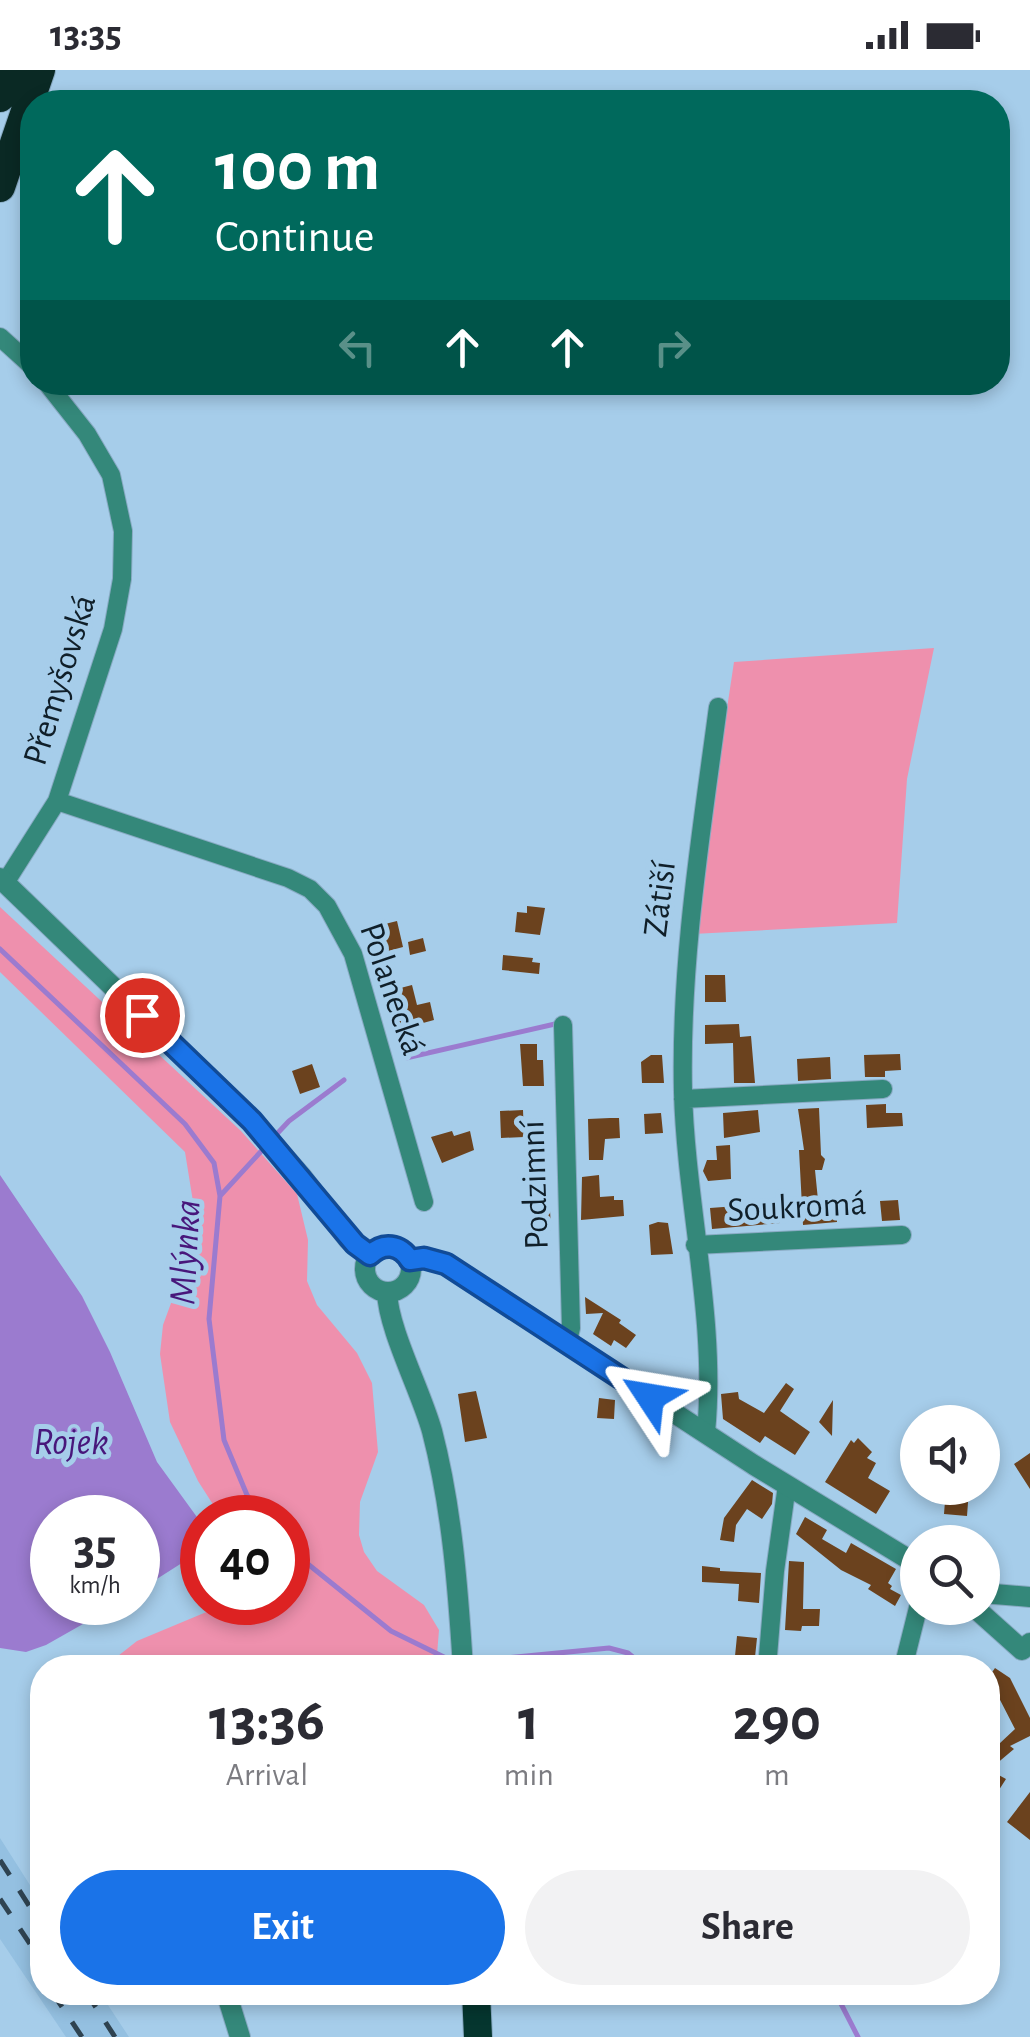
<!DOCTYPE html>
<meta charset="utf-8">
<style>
body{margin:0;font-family:"Alegreya Sans",sans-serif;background:#f2f2f3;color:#2b2b33;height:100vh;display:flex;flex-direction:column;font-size:38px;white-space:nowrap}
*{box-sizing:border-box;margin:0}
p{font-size:32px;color:#7c7c81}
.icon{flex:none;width:55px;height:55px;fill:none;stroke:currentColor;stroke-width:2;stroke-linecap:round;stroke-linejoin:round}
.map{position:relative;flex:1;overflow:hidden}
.sheet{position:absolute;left:30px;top:1585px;width:970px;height:350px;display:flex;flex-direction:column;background:#fff;border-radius:40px;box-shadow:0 5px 15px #0003}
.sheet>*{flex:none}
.hud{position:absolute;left:20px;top:20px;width:990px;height:305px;border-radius:40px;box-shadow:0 5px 15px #0003;background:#00695c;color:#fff;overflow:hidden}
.tools{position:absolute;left:900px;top:1335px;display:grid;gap:20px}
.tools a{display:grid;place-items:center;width:100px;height:100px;border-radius:50%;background:#fff;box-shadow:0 5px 15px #0003;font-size:50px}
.speed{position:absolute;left:30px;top:1425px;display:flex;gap:20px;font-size:50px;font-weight:700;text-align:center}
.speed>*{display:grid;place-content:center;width:130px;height:130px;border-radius:50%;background:#fff;box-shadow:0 5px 15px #0003;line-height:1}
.speed small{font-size:25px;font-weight:400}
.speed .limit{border:15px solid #d22;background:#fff;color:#111}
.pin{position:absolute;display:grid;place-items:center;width:85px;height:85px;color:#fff;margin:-42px;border:5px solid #fff;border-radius:50%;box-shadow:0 2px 10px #0007}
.me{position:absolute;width:110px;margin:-55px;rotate:303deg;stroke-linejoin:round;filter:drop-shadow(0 0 8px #0008)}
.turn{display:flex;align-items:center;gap:35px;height:210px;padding:0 30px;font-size:45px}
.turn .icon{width:130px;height:130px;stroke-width:2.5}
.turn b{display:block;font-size:70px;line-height:85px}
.lanes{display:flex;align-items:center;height:95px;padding:0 30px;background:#0003;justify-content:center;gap:50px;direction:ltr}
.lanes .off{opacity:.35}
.eta{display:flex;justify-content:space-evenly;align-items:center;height:170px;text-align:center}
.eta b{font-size:60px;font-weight:600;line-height:70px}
.button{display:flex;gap:20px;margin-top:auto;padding:20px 30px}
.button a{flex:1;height:115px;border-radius:60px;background:#1a73e8;color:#fff;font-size:40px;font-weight:600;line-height:115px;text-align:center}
.button a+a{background:#f2f2f3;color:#2b2b33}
.status{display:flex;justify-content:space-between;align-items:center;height:70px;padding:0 50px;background:#fff;direction:ltr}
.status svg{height:28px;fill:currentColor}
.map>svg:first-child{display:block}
.built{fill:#94c0e1}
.green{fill:#ee90ad}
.water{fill:#9b7bcf}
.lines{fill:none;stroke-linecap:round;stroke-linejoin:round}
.stream{stroke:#9b7bcf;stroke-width:5}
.building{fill:#6b421e}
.minor-casing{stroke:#88aac3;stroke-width:20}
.tertiary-casing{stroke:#88aac3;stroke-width:22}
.trunk-casing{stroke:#88aac3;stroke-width:30}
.motorway-casing{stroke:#88aac3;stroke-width:32}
.minor{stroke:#34887a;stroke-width:18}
.tertiary{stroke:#34887a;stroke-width:20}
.trunk{stroke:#05362f;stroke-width:28}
.motorway{stroke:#0a2924;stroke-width:30}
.rail{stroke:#2f4351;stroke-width:5;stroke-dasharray:18 18;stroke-linecap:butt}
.route-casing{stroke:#114b97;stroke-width:25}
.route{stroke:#1a73e8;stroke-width:18}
.labels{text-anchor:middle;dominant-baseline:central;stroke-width:10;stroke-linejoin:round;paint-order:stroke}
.street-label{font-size:35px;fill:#101f29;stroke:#a6cdea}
.water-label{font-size:38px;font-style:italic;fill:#48177b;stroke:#a6cdea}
</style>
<div class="status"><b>13:35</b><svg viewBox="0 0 49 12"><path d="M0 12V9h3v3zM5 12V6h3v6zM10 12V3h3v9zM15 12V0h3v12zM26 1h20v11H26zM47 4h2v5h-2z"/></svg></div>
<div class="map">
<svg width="1030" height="1967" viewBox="0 0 1030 1967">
<rect width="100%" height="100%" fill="#a6cdea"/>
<path class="built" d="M0 1768 42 1834V1922L100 1923 129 1967H66L0 1869Z"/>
<path class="green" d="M934 578 907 709 897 853 693 864 734 592Z
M0 837 241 1061 297 1124 308 1170 307 1211 317 1235 357 1283 372 1313 378 1382 360 1432 359 1465 364 1482 377 1501 424 1535 439 1560 436 1597 345 1589 338 1598 104 1597 137 1571 228 1533 288 1532V1448L221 1447 198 1411 170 1352 160 1284 163 1255 181 1206 199 1169 185 1082 0 902Z"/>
<path class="water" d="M0 1105 82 1226 110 1282 157 1392 202 1454V1476L196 1484 138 1521V1448H52V1532L120 1533 46 1575 26 1582 0 1578Z"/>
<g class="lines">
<path class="stream" d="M0 879 185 1054 214 1093 220 1126 209 1249 224 1370 247 1425 264 1448
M406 988 555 954
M273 1068 289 1051 344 1010
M220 1126 266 1076
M288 1478 391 1561 448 1589
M476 1591 609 1578 628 1583 646 1598
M835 1922 858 1967"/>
</g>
<path class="building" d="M527 836 545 838 540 865 515 862 517 842 527 843Z
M397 851 403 877 388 881 387 876 378 879 373 857Z
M423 868 426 881 410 885 408 872Z
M503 885 533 888 532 892 540 893 539 904 502 900Z
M705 905H725L726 932H705Z
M412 915 417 935 430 932 434 950 401 959 389 921Z
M739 954 740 967 751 966 755 1013H734L733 973 705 974V955Z
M520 974H537V990H543L544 1016H523Z
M900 984 901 1000 885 1001V1007H865L864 985Z
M651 985H662L664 1013H642L641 992Z
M830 987 831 1009 798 1011 797 989Z
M312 994 320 1017 300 1024 292 1001Z
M886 1034V1043H902L903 1056 867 1058 866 1035Z
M819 1038 821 1085 825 1089 822 1100H815L818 1130 836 1129 837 1152 803 1155 799 1080H804L798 1039Z
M523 1040 524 1067 501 1068 500 1041Z
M758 1040 760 1062 724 1068 723 1043Z
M661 1043 663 1063 645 1064 644 1044Z
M610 1048H619L620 1068 605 1069 603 1090H589L588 1049Z
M452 1061 454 1066 470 1061 474 1080 442 1093 431 1067Z
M730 1075 731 1109 708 1111 703 1101 707 1090H717L716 1076Z
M599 1105 600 1127 614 1126V1130H623L624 1146 581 1150 582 1107Z
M533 1120H549L551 1160 531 1162Z
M898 1130 900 1150 882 1151 880 1131Z
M778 1133 780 1153 712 1159 710 1138Z
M658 1152 668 1153 673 1184 651 1185 649 1155Z
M585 1227 621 1250 619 1253 636 1265 626 1278 614 1270 611 1276 593 1264 603 1243 586 1244Z
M786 1313 794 1319 780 1341 810 1362 795 1385 765 1366 760 1373 723 1349 721 1324 738 1322 739 1329 764 1343Z
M476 1321 487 1368 465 1372 458 1324Z
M599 1328 615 1330 614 1349 597 1348Z
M833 1330 832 1366 819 1352Z
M858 1368 872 1382 867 1388 876 1393 868 1408 890 1421 876 1444 825 1412 851 1370 854 1373Z
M1030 1383V1419L1014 1394Z
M752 1410 773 1423 772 1434 762 1449 747 1439 736 1455 734 1472 720 1470 724 1448Z
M946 1418 969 1419 967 1446 944 1444Z
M805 1447 827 1460 822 1469 846 1483 851 1473 896 1499 888 1513 892 1516 890 1519 901 1525 895 1536 868 1519 871 1515 841 1500 796 1464Z
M789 1491 804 1492 803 1539H820L819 1556H802L801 1561 785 1560Z
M702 1496 720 1498V1501L761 1503 759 1533 738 1531 739 1514 702 1512Z
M737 1566 757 1568 755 1587 735 1586Z
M995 1598 1010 1608 1030 1648V1666L1010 1676 1014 1679 995 1695 988 1689V1668L999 1674 1015 1659 998 1626 988 1643V1608Z
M995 1703 1006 1709 988 1737V1714Z
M1030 1722V1770L1007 1752Z"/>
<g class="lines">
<g class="minor-casing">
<path id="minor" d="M0 267 32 296
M57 731 288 808 310 819 327 836 353 884 424 1132
M5 813 57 731 113 559 122 509 123 461 111 405 87 364 46 312
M563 955 571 1258 567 1274
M683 1029 883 1019
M695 1175 902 1165
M706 1362C717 1252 686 1134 683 1022 680 892 701 765 718 637
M767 1598 775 1501 787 1415
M903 1598 918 1538"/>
</g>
<g class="tertiary-casing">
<path id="tertiary" d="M0 808 252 1051 302 1107 348 1169 370 1185
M365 1199a23 23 0 1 1 46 0a23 23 0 1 1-46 0Z
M410 1190 432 1189 446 1194 754 1395 918 1495
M387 1222C388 1259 421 1321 432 1361 452 1438 458 1518 463 1598
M982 1523 1030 1527
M975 1538 1022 1580 1030 1573
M226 1922 240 1967"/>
</g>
<g class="trunk-casing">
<path id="trunk" d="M476 1922 478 1967"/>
</g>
<g class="motorway-casing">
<path id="motorway" d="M0 27 9 0
M0 117 40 0"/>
</g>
<use href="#minor" class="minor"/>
<use href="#tertiary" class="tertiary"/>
<use href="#trunk" class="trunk"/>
<use href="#motorway" class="motorway"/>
<path class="rail" d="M0 1790 42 1856
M0 1829 42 1892
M52 1922 82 1967
M86 1922 115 1967"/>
</g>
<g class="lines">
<g class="route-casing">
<path id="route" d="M142 945 252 1051 355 1174 370 1185C383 1172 400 1174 410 1190L424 1188 446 1194 650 1327"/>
</g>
<use href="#route" class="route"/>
</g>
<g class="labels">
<g class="street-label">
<text transform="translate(60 610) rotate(-73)">Přemyšovská</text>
<text transform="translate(660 829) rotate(-83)">Zátiší</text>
<text transform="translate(392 919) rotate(71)">Polanecká</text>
<text transform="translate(535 1115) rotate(-92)">Podzimní</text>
<text transform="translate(797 1137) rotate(-3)">Soukromá</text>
</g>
<g class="water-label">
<text transform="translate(186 1182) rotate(-87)">Mlýnka</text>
<text x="71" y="1373">Rojek</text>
</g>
</g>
</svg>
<div class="tools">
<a><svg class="icon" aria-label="sound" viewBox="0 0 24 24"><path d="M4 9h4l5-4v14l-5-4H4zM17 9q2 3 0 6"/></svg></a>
<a><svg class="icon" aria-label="search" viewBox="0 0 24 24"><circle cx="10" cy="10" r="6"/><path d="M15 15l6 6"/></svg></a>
</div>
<div class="speed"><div>35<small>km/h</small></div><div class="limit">40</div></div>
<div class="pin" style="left:142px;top:945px;background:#d93025"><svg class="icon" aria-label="arrive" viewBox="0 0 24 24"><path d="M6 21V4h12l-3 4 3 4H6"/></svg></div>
<svg class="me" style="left:650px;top:1327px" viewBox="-20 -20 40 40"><path d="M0-17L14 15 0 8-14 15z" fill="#1a73e8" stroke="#fff" stroke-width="4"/></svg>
<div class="hud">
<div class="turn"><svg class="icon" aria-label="ahead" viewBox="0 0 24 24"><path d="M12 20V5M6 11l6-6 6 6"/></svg><div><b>100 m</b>Continue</div></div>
<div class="lanes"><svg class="icon off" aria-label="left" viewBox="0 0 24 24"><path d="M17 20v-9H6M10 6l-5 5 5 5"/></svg><svg class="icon" aria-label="ahead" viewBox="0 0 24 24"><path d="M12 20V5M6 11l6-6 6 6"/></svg><svg class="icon" aria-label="ahead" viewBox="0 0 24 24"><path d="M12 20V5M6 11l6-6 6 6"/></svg><svg class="icon off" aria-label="right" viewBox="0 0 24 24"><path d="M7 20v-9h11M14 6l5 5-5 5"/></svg></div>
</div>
<section class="sheet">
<div class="eta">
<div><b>13:36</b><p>Arrival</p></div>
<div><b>1</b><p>min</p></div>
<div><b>290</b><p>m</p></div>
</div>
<div class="button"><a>Exit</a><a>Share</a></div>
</section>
</div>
